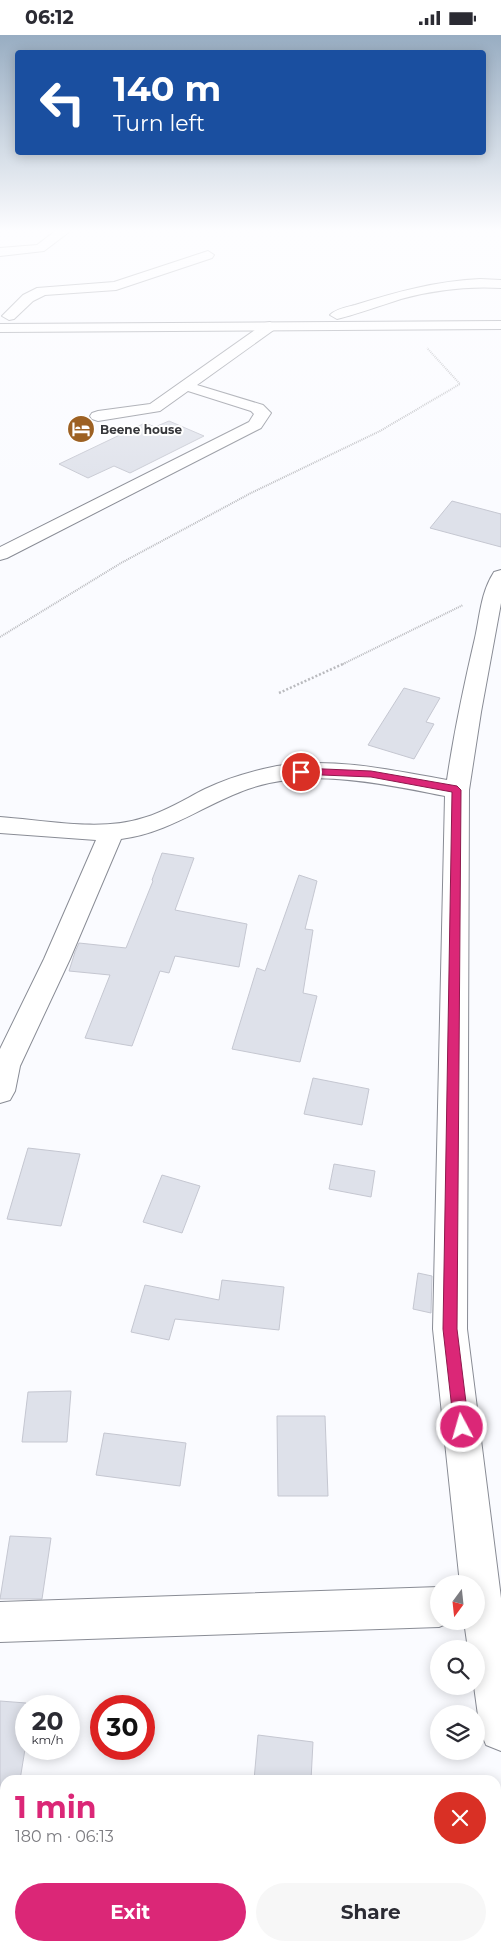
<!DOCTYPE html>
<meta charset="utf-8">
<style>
body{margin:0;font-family:Montserrat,sans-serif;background:#f7f7f7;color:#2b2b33;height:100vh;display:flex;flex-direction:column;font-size:19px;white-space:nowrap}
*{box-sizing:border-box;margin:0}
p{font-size:16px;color:#7c7c81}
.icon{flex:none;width:28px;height:28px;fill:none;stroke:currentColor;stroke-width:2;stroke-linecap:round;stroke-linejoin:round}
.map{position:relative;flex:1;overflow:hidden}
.sheet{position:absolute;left:0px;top:1740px;width:501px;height:176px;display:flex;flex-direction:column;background:#fff;border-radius:15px 15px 0 0;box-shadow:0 2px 12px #0003}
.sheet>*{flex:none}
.hud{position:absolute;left:15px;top:15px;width:471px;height:105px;border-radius:5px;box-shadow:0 2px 12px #0003;background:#1a4fa0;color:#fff;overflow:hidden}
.needle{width:32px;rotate:195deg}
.fabs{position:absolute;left:430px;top:1540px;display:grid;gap:10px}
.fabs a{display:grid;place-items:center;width:55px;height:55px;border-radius:50%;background:#fff;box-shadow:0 2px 12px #0003;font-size:25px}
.speed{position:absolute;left:15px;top:1660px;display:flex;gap:10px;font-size:25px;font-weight:700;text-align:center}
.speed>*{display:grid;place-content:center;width:65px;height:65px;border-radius:50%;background:#fff;box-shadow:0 2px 12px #0003;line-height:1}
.speed small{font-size:12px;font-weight:400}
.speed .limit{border:8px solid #d22;background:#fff;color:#111}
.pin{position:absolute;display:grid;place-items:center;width:42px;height:42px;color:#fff;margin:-21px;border:2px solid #fff;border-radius:50%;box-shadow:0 1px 5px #0007}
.me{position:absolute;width:55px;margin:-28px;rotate:354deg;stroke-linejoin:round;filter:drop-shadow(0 0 4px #0008)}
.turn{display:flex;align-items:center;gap:18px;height:105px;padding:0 15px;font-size:22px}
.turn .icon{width:65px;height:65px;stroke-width:2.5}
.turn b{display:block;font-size:35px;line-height:42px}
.round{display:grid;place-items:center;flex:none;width:52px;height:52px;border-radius:26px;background:#f7f7f7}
.head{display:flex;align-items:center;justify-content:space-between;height:85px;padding:0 15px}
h1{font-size:30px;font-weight:700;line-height:38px;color:#db2777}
.cta{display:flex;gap:10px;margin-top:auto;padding:10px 15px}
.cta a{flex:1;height:58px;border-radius:30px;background:#db2777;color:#fff;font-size:20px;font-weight:700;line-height:58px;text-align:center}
.cta a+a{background:#f7f7f7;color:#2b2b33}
.status{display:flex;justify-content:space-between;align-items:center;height:35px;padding:0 25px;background:#fff;direction:ltr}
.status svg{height:14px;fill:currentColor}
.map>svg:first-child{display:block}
.building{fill:#dee1ea;stroke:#c5c7d1}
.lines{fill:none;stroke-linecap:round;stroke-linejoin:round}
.minor-casing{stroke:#898c95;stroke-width:2}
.major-casing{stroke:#898c95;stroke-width:2}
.path-far1{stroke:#b9babe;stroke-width:2;stroke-dasharray:1 1;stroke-linecap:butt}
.path{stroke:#b9babe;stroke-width:2.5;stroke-dasharray:2 2;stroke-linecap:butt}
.minor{fill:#fff;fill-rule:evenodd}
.major{fill:#fff;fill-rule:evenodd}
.route{fill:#db2777;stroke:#8e194d}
.labels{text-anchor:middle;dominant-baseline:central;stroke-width:4;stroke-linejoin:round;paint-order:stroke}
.far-poi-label{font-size:12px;font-weight:bold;fill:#36373b;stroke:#fff;text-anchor:start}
</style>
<div class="status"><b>06:12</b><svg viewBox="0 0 49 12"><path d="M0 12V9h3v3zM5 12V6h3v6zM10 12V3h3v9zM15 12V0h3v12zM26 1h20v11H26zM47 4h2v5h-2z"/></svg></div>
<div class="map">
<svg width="501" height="1916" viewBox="0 0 501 1916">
<rect width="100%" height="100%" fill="#fafbff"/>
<path class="building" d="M169 386 204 401 130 438 114 431 88 443 59 429 145 388 155 392Z
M452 466 501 479V512L430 493Z
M404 653 440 663 426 687 434 689 414 724 368 710Z
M162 818 194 823 175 875 247 889 239 932 175 921 169 938 160 936 132 1011 85 1003 110 940 69 936 75 917 79 908 126 913 153 846 152 845Z
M299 840 317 846 305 894 313 895 303 958 317 961 300 1027 232 1014 257 933 265 936Z
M313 1043 369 1054 362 1090 304 1079Z
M28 1113 80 1119 61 1191 7 1184Z
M334 1129 375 1136 371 1162 329 1154Z
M162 1140 200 1151 182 1198 143 1187Z
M418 1238 432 1241 431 1278 413 1274Z
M222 1245 284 1252 279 1295 175 1284 169 1305 131 1297 145 1250 219 1265Z
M71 1356 67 1407H22L28 1357Z
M277 1381H325L328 1461H278Z
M104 1398 186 1408 180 1451 96 1440Z
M10 1501 51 1503 42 1564H0Z
M0 1666 26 1668V1708L20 1745H5V1776H0Z
M258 1700 313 1707 311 1745H254Z"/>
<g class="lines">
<g class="minor-casing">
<path id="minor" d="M54 197H69L44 216 0 221V213L37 210Z
M208 216 214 220 212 223 116 255 45 260 33 266 14 284 9 285 2 281 23 260 37 253 114 247Z
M480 244 501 245V253C467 251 434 255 401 264 379 271 358 279 337 284L330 280C335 274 347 272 355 270 396 257 436 246 480 244Z
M270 287 277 291 275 294 197 350 263 370 271 378 261 393 7 523 0 525V512L249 387 254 379 251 376 188 356 160 376 98 386 92 384 90 381 92 378 98 376 150 369 265 288Z
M501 535V568L481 677 469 755 467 1294 501 1563V1716L486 1710 480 1695 474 1651H476V1614H468L464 1586H476V1549H460L433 1294 445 761C383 749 311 732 248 754 205 769 169 798 121 804L70 924 20 1031 15 1056 10 1065 0 1068V1014L44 924 96 805 0 798V782C44 785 101 797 143 783 165 777 185 764 205 754 228 743 252 736 277 731 333 722 392 735 447 745 454 697 464 650 475 603 480 580 481 557 494 537Z
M439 1552V1586H453L439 1592 0 1607V1567Z"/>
</g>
<g class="major-casing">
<path id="major" d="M501 286V294L0 297V289Z"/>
</g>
<path class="path-far1" d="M0 602 121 528 251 458 380 396 460 349 427 313
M343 629 463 570"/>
<path class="path" d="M279 658 345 628"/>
<use href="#minor" class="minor"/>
<use href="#major" class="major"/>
</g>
<linearGradient id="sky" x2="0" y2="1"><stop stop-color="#98adc2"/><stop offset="0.42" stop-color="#fdfdff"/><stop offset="1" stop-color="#fdfdff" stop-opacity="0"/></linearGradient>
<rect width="501" height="466" fill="url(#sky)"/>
<path class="route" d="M301 733 371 736 457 751 461 755 457 1294 469 1392 467 1398 462 1400 456 1398 454 1392 443 1294 452 757 371 742 298 739V734Z"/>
<defs>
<g id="hotel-disc" transform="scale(1.4375)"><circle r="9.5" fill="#9d6123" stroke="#fff"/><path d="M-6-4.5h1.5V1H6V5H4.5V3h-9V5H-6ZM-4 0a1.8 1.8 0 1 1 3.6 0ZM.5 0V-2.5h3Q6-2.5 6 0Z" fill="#fff"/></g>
</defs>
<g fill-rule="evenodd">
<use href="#hotel-disc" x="81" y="394"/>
</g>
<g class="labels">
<g class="far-poi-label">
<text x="100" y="394">Beene house</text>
</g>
</g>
</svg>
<div class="fabs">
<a><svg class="needle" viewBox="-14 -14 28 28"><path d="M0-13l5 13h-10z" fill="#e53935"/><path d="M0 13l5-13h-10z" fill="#7c7c81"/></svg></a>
<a><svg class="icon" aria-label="search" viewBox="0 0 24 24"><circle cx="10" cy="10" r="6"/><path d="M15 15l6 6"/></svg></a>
<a><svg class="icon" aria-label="layers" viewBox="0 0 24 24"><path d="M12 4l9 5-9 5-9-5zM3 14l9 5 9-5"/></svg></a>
</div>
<div class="speed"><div>20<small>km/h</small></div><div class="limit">30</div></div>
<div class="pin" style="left:301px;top:737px;background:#d93025"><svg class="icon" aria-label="arrive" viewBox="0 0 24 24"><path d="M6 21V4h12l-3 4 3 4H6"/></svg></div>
<svg class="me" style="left:462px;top:1392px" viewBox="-20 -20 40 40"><circle r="17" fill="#db2777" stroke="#fff" stroke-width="3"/><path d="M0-11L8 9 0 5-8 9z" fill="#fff"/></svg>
<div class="hud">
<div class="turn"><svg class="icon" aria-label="left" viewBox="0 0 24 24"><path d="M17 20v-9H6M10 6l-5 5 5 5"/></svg><div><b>140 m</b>Turn left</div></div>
</div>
<section class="sheet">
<div class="head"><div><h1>1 min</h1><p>180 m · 06:13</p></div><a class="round" style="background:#d93025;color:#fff"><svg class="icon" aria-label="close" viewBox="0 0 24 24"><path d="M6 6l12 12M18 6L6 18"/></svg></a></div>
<div class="cta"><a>Exit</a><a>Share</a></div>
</section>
</div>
